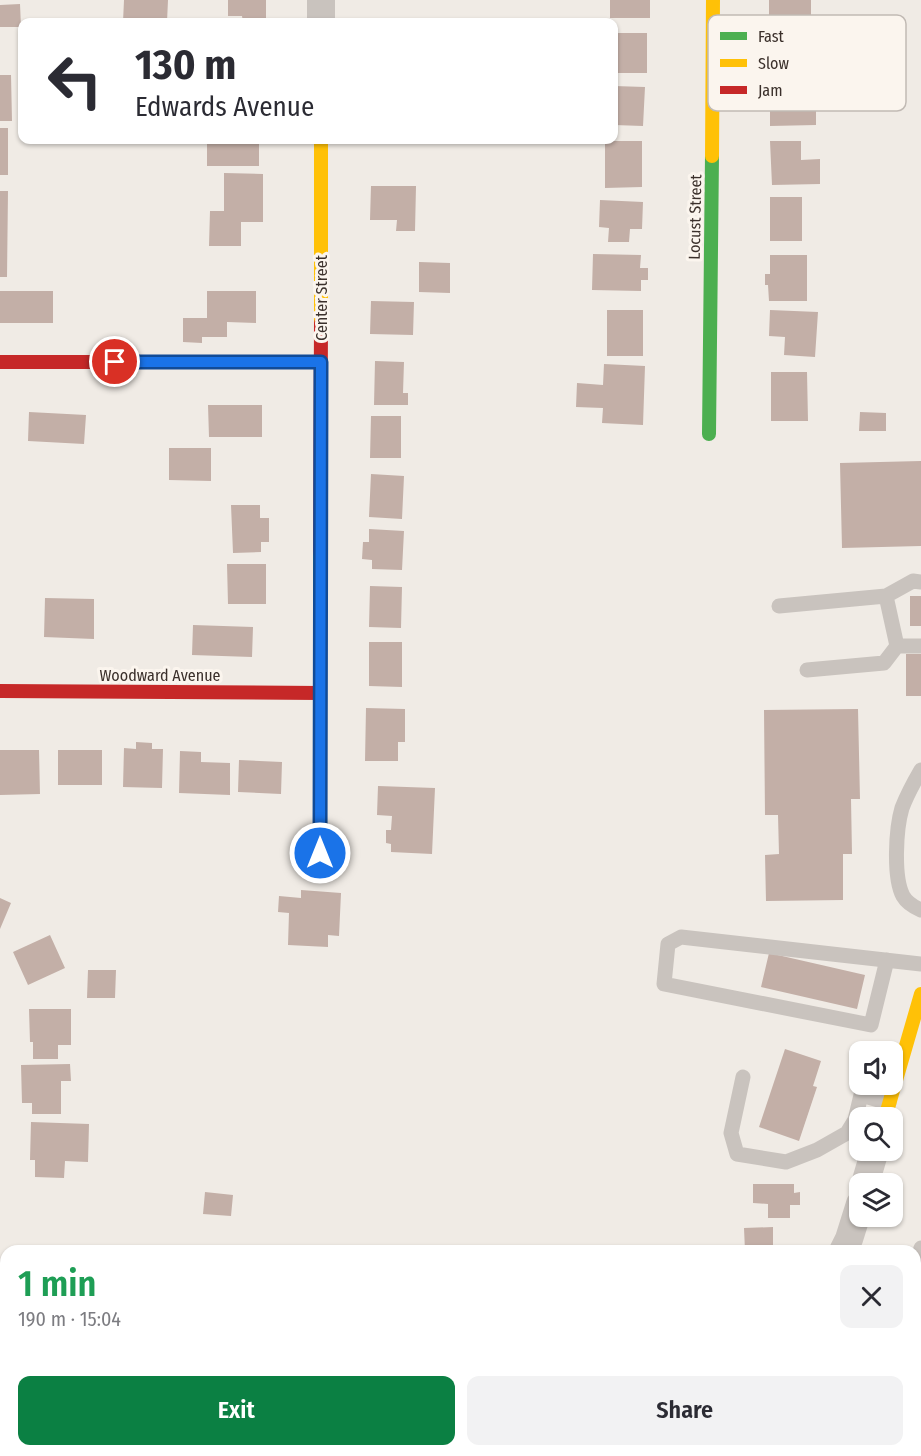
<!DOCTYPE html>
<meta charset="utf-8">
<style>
body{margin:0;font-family:"Fira Sans Condensed",sans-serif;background:#f2f2f3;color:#2b2b33;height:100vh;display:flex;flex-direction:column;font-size:22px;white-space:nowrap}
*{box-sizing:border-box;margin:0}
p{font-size:20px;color:#7c7c81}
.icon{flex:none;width:33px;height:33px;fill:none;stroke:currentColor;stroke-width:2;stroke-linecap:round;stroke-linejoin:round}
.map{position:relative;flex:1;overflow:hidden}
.panel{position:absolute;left:0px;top:1245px;width:921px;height:212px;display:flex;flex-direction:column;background:#fff;border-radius:18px 18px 0 0;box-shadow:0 2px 4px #0004}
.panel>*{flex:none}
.guide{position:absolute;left:18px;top:18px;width:600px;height:126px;border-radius:12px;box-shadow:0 2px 4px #0004;background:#fff;color:#2b2b33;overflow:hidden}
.buttons{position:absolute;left:849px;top:1041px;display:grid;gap:12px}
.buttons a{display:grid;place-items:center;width:54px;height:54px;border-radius:12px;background:#fff;box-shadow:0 2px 4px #0004;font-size:30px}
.pin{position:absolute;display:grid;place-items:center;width:51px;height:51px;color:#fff;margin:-26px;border:3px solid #fff;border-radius:50%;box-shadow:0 2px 6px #0007}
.me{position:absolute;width:66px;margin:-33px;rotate:0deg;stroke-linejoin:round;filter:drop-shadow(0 0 4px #0008)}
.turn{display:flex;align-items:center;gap:21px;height:126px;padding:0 18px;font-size:27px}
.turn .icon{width:78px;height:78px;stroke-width:2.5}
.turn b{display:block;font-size:42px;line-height:51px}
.round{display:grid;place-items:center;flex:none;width:63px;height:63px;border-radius:12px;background:#f2f2f3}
.head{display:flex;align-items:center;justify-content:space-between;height:102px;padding:0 18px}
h1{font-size:36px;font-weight:600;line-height:45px;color:#1e9e55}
.action{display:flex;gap:12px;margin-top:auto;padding:12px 18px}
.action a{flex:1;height:69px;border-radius:12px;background:#0b8043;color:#fff;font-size:24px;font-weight:600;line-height:69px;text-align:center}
.action a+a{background:#f2f2f3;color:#2b2b33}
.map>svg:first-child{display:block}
.building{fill:#c3afa7}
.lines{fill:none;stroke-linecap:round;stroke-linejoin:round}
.lane{stroke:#c9c3be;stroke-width:15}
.street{stroke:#c9c3be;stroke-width:28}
.fast{stroke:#4caf50;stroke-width:14}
.slow{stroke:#ffc107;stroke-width:14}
.jam{stroke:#c62828;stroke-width:14}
.route-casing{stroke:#114b97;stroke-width:15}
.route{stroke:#1a73e8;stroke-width:10}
.labels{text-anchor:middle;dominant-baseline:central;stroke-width:6;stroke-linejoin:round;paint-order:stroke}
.street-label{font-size:16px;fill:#3b302b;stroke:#fbf5ee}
.key{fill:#fbf5ee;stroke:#c1bab4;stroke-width:1.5}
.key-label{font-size:16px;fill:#3b302b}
</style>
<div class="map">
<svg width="921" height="1456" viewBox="0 0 921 1456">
<rect width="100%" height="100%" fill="#f0ebe5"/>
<path class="building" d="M124 0H168L167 22H123Z
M228 0H266V22H243L242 16H228Z
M610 0H650V18H610Z
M769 0H811V16H769Z
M20 4 21 27H0V5Z
M376 19 415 20V22H375Z
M614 33H647V73H614Z
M0 75H11L12 121H0Z
M614 86 645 87 643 126 614 125Z
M816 87V125L770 126V88Z
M0 128H8V175H0Z
M227 140H259V166H207V142H227Z
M605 141H642V187L605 188Z
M770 141H801V160L820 159V184L772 185Z
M224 173 263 174V222H241V246H209L210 211H224Z
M371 186H416L415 231H396L397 220H370Z
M0 191H8L7 277H0Z
M770 197H802V241H770Z
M600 200 643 202 642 229H630L629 242H608L609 228 599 227Z
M593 254 641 255 640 268H648V280H641V291L592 290Z
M770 255H807V301H769L768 285H765V274H770Z
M419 262 450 263V293L419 292Z
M0 291H53V323H0Z
M207 291H256V323L227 322V337H202V343L183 342V318H207Z
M371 301 414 302 413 335 370 334Z
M607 310H643V356H607Z
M770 310 818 312 815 357 784 355 785 337 769 336Z
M375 361 404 362 403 393H408V405H374Z
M604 364 645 366 643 425 602 423 603 408 576 407 577 383 603 385Z
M771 372H807L808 421H771Z
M208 405H262V437H209Z
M29 412 86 415 84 444 28 441Z
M860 412 886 413V431H859Z
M371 416H401V458H370Z
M169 448H211V481L169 480Z
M921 461V546L842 548 840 463Z
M371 474 404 476 402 519 369 517Z
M231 505H260V518H269V542H261V552L233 553Z
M369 529 404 531 402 570 372 569V560L362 559 363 542H369Z
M227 564H266V604H228Z
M370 586 402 587 401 628 369 627Z
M910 596H921V626H910Z
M45 598 94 599V639L44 637Z
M193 625 253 627 252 657 192 655Z
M369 642H402V687L369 686Z
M906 654H921V696H906Z
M366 708 405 709V742H398V761H365Z
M858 709 860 799H851L852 854H843V900L766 901 765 855 779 854 778 815H765L764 710Z
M136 742 152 743V749H163L162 788 123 787 124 748 136 749Z
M0 750H39L40 794 0 795Z
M58 750H102V785H58Z
M180 751 201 752V762L230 763V795L179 793Z
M239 760 282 762 281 794 238 792Z
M378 786 435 788 432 854 391 852V844L386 843V830H391L392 816 377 815Z
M301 890 341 893 339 936 328 935V947L288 945 289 913 278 912 279 896 301 898Z
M0 898 11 903 0 929Z
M50 935 65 968 28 985 13 952Z
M769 953 865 975 857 1009 761 987Z
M88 970H116L115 998H87Z
M29 1009H71V1045H58V1059H33V1042H30Z
M785 1049 821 1061 813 1086 817 1087 799 1141 759 1127Z
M70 1064 71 1081H61V1114H32V1103H22L21 1065Z
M31 1122 89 1124 88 1162 65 1161 64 1178 35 1177V1160H30Z
M753 1184H794V1193L800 1192V1205H790V1218H768V1204L753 1203Z
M205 1192 233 1195 231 1216 203 1214Z
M773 1227V1251H745L744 1228Z
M68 1450H103V1456H68Z
M275 1450H296V1456H275Z
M399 1450H434L433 1456H399Z
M551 1450H586V1456H551Z
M630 1450H685L684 1456H629Z"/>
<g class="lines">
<path class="lane" d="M886 596 897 646H921
M779 606 886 596 913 581 921 582
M807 670 884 663 897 646
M921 770C914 782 907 795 902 808 896 828 893 877 903 896 907 903 914 907 921 910
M887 960 871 1025 664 984 668 944 681 937 921 964
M743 1077 731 1133 737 1154 786 1162 817 1150 847 1133 855 1120 861 1095 889 1103
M915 1270 921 1248
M915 1288 921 1287"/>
<path class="street" d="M321 22V0
M865 1184 875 1150
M843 1251 849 1239 860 1204
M0 1353 6 1354
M766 1456 769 1450"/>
<path class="fast" d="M709 434 712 156
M320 853V552"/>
<path class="slow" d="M712 156 713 0
M321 323V140
M885 1118 921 994"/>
<path class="jam" d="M0 362H321
M320 552 321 323
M0 691 320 693"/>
</g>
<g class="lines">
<g class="route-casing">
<path id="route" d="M115 362H321L320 853"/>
</g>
<use href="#route" class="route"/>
</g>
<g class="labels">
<g class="street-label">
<text transform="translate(695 217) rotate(-89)">Locust Street</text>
<text transform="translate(321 298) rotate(-90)">Center Street</text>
<text x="160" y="675">Woodward Avenue</text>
</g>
</g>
<rect x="708" y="15" width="198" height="96" rx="9" class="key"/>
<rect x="720" y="32" width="27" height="8" fill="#4caf50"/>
<rect x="720" y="59" width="27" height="8" fill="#ffc107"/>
<rect x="720" y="86" width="27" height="8" fill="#c62828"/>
<g class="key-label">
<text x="758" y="42">Fast</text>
<text x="758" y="69">Slow</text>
<text x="758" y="96">Jam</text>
</g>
</svg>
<div class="buttons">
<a><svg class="icon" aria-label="sound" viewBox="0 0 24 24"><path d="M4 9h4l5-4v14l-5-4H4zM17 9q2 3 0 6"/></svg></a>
<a><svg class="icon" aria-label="search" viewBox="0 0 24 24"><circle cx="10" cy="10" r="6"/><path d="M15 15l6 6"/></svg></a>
<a><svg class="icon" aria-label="layers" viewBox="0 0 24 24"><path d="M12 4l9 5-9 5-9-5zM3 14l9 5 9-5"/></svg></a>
</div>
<div class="pin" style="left:115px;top:362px;background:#d93025"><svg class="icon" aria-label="arrive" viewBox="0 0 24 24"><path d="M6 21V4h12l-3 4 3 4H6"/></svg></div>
<svg class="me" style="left:320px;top:853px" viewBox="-20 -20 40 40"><circle r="17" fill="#1a73e8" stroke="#fff" stroke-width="3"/><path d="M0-11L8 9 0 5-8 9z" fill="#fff"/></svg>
<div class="guide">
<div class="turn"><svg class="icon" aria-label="left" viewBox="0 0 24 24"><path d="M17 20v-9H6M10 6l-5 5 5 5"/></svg><div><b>130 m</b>Edwards Avenue</div></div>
</div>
<section class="panel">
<div class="head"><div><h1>1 min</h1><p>190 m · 15:04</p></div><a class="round"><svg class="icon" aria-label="close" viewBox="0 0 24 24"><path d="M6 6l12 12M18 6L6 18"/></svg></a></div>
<div class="action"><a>Exit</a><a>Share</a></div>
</section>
</div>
